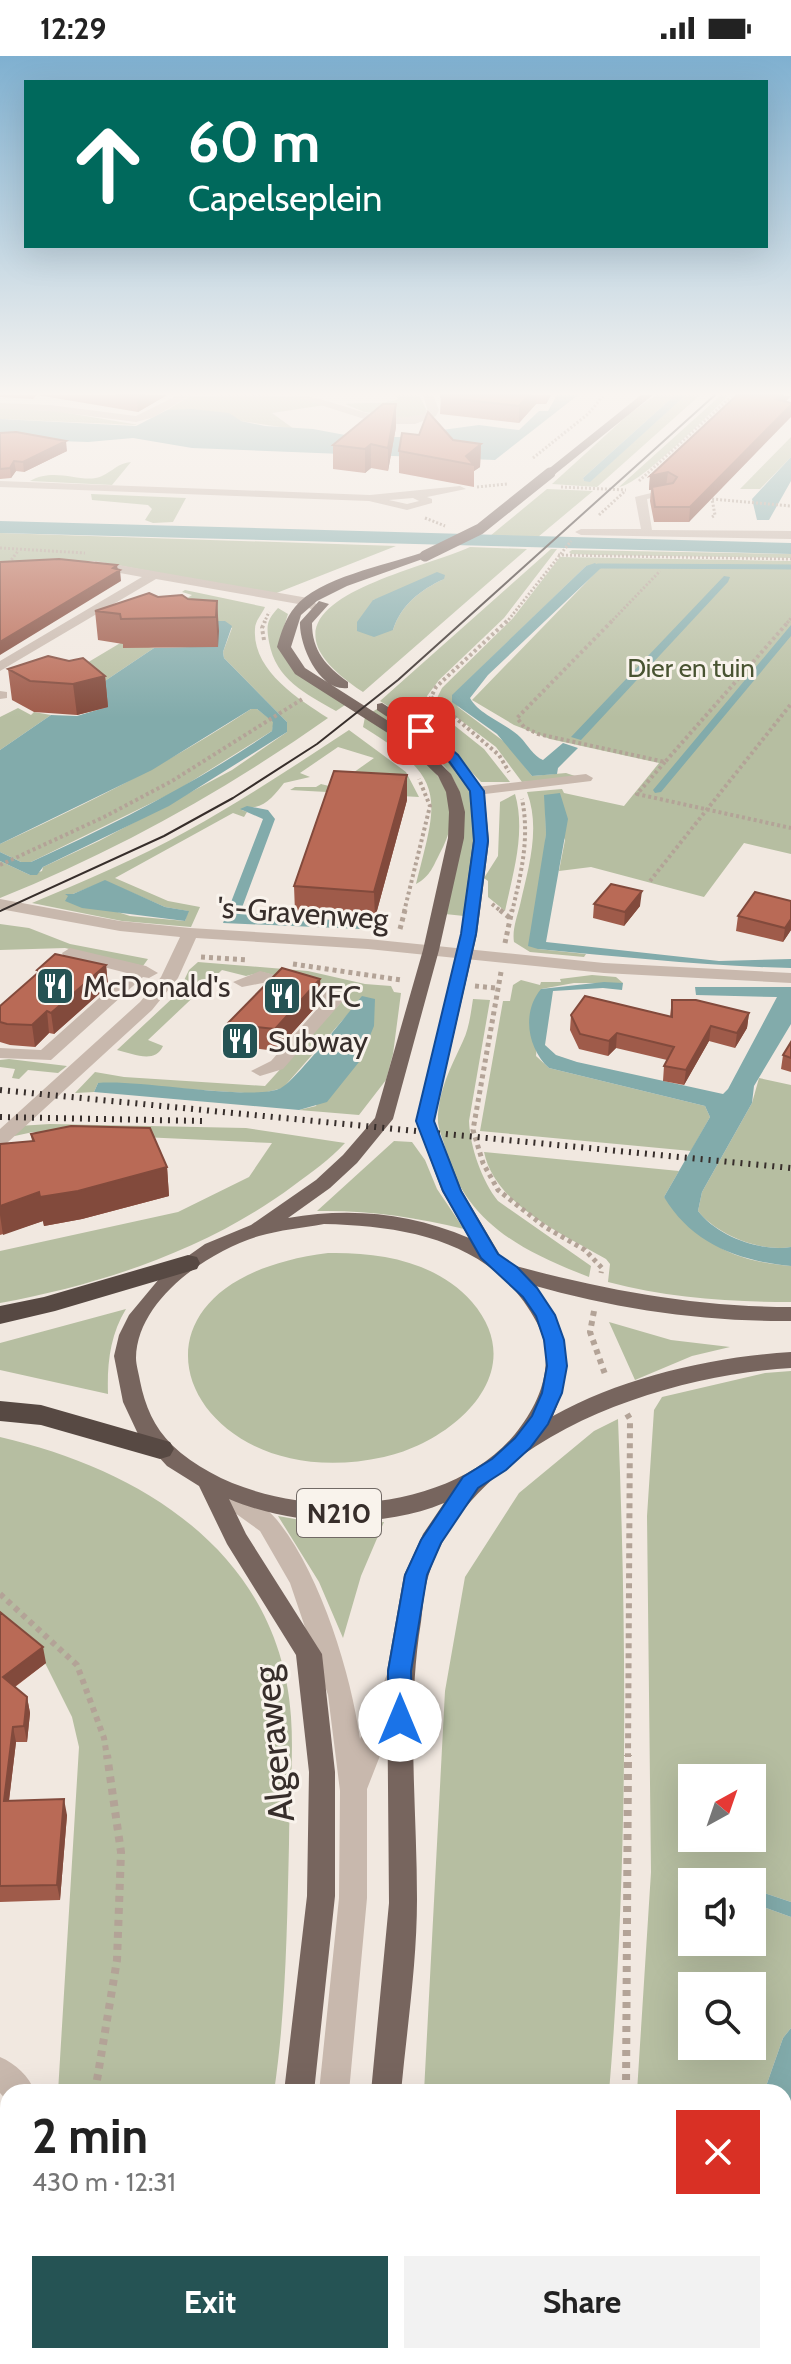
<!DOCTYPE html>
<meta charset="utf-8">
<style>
body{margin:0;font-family:Cabin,sans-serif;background:#f2f2f2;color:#222;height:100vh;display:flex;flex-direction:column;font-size:30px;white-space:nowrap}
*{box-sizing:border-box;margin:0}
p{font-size:26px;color:#767676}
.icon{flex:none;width:44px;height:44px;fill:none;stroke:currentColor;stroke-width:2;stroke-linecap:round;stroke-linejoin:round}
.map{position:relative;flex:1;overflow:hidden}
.panel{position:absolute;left:0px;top:2028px;width:792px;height:280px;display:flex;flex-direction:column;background:#fff;border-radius:24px 24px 0 0;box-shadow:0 8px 32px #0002}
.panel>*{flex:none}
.top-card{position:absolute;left:24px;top:24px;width:744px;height:168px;border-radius:0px;box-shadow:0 8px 32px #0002;background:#00695c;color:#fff;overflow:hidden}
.needle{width:52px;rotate:40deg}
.buttons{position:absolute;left:678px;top:1708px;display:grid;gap:16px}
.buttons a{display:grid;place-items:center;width:88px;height:88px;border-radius:0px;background:#fff;box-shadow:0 8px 32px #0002;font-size:40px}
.pin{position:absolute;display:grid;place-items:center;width:68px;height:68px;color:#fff;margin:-34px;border-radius:16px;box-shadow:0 4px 12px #0006}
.me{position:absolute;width:88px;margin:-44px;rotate:0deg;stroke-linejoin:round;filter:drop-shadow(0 0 6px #0008)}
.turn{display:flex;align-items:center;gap:28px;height:168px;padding:0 32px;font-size:36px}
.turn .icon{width:104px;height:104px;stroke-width:2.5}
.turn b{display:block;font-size:56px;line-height:68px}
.round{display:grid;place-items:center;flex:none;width:84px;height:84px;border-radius:0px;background:#f2f2f2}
.overview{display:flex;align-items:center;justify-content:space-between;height:136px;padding:0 32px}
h1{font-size:48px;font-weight:800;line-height:60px}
.primary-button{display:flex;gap:16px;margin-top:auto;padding:16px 32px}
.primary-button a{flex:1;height:92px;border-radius:0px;background:#255354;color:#fff;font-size:32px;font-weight:800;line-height:92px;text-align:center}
.primary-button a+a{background:#f2f2f2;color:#222}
.status{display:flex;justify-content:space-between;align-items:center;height:56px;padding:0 40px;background:#fff;direction:ltr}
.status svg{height:22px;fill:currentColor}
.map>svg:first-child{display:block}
.green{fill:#b6bea1;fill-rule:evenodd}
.water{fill:#82abab}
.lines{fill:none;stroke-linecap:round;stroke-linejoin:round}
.stream{stroke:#82abab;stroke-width:5}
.path-far4{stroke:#b3a397;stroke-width:3;stroke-dasharray:2 2;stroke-linecap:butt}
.path-far3{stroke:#b3a397;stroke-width:4;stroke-dasharray:3 3;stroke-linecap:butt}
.path-far2{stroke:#b3a397;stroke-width:5;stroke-dasharray:4 4;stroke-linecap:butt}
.path-far1{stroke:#b3a397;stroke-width:6;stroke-dasharray:5 5;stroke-linecap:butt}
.path{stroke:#b3a397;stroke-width:8;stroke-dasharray:6 6;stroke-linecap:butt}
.minor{fill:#c8b8ad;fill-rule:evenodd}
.major{fill:#77655e;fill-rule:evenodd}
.highway{fill:#574943;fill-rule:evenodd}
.tram{stroke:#372e2b;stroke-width:2}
.rail{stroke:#372e2b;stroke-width:6;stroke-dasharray:2 6;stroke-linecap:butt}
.major-bridge{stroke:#77655e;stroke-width:11}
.wall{fill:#9f5b4a}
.shaded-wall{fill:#824a3c}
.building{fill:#b96a56;stroke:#824a3c;stroke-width:2}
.route{fill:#1a73e8;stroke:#114b97;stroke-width:2}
.labels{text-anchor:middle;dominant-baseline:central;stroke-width:6;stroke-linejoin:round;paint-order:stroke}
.far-park-label{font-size:26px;fill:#485331;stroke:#f9f3ec}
.shield{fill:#f9f3ec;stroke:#716965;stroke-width:2}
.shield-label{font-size:28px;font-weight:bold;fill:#372e2b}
.street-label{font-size:30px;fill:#372e2b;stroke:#f9f3ec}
.poi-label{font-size:30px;fill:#372e2b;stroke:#f9f3ec;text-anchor:start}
.near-street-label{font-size:36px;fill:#372e2b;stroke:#f9f3ec}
</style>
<div class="status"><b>12:29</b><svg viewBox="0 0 49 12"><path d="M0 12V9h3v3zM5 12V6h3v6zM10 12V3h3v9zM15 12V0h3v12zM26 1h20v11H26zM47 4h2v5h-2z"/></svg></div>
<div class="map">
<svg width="791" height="2308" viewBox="0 0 791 2308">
<rect width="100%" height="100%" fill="#f1e8e0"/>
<path class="green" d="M395 339H419L427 355 423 360 395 363 396 360 364 356 345 348C361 346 385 349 398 343Z
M656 339H675L583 422 584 425H590L686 339H700L597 431 552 428 629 358Z
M721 339H729C709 358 641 428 619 431Z
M190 340 300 341 325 349 272 357 294 373 241 365 219 356 167 354Z
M0 352 56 355 139 369 0 363Z
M791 381V401L760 433H740Z
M131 406 112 429 30 425C56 410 83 429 102 420 113 415 118 407 131 406Z
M547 433 593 435 538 481 490 480Z
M91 438 186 442 173 466 153 467 145 464 152 453 148 449 92 444Z
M0 477 396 490 274 538 95 505H0Z
M470 491 527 493 363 636C232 550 406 519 470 491ZM444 523C420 534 401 549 393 574L373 544Z
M551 493H557L504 562 439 624 427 640 430 650 484 693 510 726H481L440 683 380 645Z
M572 494 791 498V502L594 499 571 498 569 496Z
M560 501 791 505V798L744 787 704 841 591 811 559 815 565 784 545 739 546 778 538 893 586 898 584 901 530 896 514 886C512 874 517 861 520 849 528 813 541 773 527 736L562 733 564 737 624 750 659 707 550 683 514 669 472 644 601 511 586 510 452 640 458 651 506 687 532 720 566 717 578 721 522 726 496 691 439 648 437 642 442 632 513 562Z
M185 534 265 551C262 558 255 565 255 573 252 614 298 643 328 662 226 734 116 795 0 842V805L30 819 42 815 43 811 99 785 232 714 287 676V666L224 602 223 596 232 572 212 565 154 563 192 539 182 536Z
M278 552 288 558 283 574 300 619 345 649 336 655C305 637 276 624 269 586 266 569 267 564 278 552Z
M122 586 154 592 90 635 55 626Z
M18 652 31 659 34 656 51 659 0 694V661Z
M251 653H257L274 666 272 675 176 735 31 806H21L0 796V788C87 748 171 706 251 653Z
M377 653C412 673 463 700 473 744 481 780 470 823 464 860L445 858C472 741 482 723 372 656Z
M365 661C413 692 476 730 441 795 433 810 431 820 416 828 438 741 448 723 363 671Z
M349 674 406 716 419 741 290 734 295 731H316L321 728 333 731 374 702 338 691 300 717 310 721 284 727C277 736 267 749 255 751 250 752 246 752 242 754L247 756 244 761 233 757 115 822 168 845 200 851 191 871 122 865 32 847C84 825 137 803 187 775 243 744 296 709 349 674ZM105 825 165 851 188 855 185 865 130 860 68 840Z
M515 738C526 776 513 817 505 855L488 841V825L484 822 498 800 500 746Z
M0 868 29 872 70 888 148 903 143 910 65 892 0 894Z
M198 906 308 915 365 928 391 930 394 936 401 937 393 998 386 1024 359 1059 299 1054 316 1050 363 941 283 1032 259 1038 98 1027 94 1036 75 1037 95 1016 124 1021 265 1030 344 943 331 930 297 921 288 923 262 916 246 920 222 914 148 984 163 990C155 1008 134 998 117 994L178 937 189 914Z
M592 919 616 921 623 927H574L541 933 536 1000 549 1012 705 1050 710 1061 691 1095 480 1075 503 945H510L513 929 521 924 540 929 541 926H561L560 923Z
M473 943 490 944 469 1065C470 1091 482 1125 498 1145L591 1210 589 1221C522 1195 463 1166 445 1091 443 1083 439 1075 438 1067 437 1037 451 1011 463 985 469 973 471 956 473 943Z
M9 1003 67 1010 58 1017 28 1014 19 1023 12 1022 15 1013 0 1011V1004Z
M759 1022 791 1029V1191C760 1196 717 1179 698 1155L702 1136 752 1047Z
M50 1068 246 1072 345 1087C329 1104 312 1116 293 1130 208 1193 104 1228 0 1247V1195L178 1156 249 1121 272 1087 33 1076 1 1083 18 1070Z
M394 1085 412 1086 425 1104 437 1133 464 1173C415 1161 368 1154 317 1155Z
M484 1096 679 1115 664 1141C707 1188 726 1204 791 1210V1246C728 1246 669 1242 608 1226L610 1208 606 1203C563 1178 495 1149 484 1096Z
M328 1197C379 1196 436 1205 472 1246 533 1317 452 1386 384 1401 187 1445 90 1227 328 1197Z
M126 1253C110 1279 107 1308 108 1338L0 1314V1287Z
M609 1266 671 1284 730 1291 692 1300 635 1324Z
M791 1315V1846L752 1833V1826C727 1826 704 1819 679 1821L692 1832V1886H752V1847L791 1861V1972L783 1982 764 2036H637L651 1816 647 1460 654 1354 662 1341 765 1317ZM692 1722H752V1782H692ZM692 1930H752V1990H692Z
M618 1363C627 1586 628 1813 609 2036H424L445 1635 465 1521 519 1437 594 1375Z
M0 1381C144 1414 280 1499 291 1661 294 1703 289 1746 289 1788 287 1871 286 1955 274 2036H58L79 1691 72 1661 43 1603 0 1563Z
M278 1460 334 1470 384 1466 361 1520 343 1582 319 1526Z
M8 2100V2251L0 2242V2108Z
M27 2300H221L219 2308H27Z
M376 2300H560L557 2308H374Z
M591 2300H690L688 2308H589Z"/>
<path class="water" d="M557 339H578L495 404 192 392 133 382 88 386 0 383V363L136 370 167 354 192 353 229 357 241 365 265 370 313 373 356 381H430L427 376 479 369 519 374 539 355H548Z
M675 339H686L590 426 584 425 583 422Z
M791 401V425L769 464H757L752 443Z
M0 465 791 487V498L0 477Z
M595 507 601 512 488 619 470 642C479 659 506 667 520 681 528 689 533 700 543 704L563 687 578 692 558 712 557 718 532 720 497 678 452 646V639L586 510Z
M437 516 445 519 444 523C420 534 401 549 393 574L374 581 357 575V566L373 544Z
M724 520 730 521 728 526 581 684 571 681Z
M212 565H225L232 570 223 596 224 602 287 666V676L169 750 43 811 37 819H30L0 805V796L21 806H31C115 768 196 727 272 675L273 666 257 653H251L152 714 0 788V694L51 659 77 660 107 651 90 635 154 592 190 591Z
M791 569V580L661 736 655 737 653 734Z
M560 737 568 763 546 886 719 905 791 903V912C706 910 623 901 538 893L528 890 546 778 544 739Z
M247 750 268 754 275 763 240 857 361 866 360 873 223 867 263 763 240 753Z
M105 824 165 851 189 855 185 865 82 852 65 845 68 840 65 838H73Z
M604 926 623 927 622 934 603 932 553 935 545 989 556 999 577 1006 723 1038 728 1033 777 941 696 939 695 931H791V968L754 1030 752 1047 702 1136 698 1155C717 1180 760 1196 791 1191V1210C739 1205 692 1188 664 1141L710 1061 705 1050 549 1012C528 993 521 957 541 933Z
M362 940 375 943 374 970 359 1006 327 1046 299 1054 94 1036 98 1027C140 1023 253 1046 281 1032 295 1025 348 957 362 940Z
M752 1833 791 1846V1861L752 1847Z
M791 1972V2220L784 2246V2036H764L783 1982Z
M690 2300H769L767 2308H688Z"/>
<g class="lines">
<path class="stream" d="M598 510 791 511"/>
<path class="path-far4" d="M533 402 588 358 604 339
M639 425 733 339
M477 431 507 428
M561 431 626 434
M599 459 624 436
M712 461 715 459 712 443 791 450
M425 462 445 470
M0 492 85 497
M558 499 791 503
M9 507 18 495
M264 567 269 556
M506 567 571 485
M610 567 660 515
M787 567 791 562"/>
<path class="path-far3" d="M507 565 436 631 431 641 499 699 509 716
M612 565 517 662 524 671 538 678 665 706 789 565
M264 584 262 572 265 565
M665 706 637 738 791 772
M0 809 104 761 172 725 304 642
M650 825 791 648
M492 848 502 856
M404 856 430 750 419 723
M512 856C521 818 530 782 522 743"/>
<path class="path-far2" d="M500 854 510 862
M400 873 405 854
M505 887 512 854
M201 901 247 904
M293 908 401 924
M501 916 473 1074 483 1107 498 1134 545 1171 585 1194 602 1212 601 1217
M475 930 496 932"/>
<path class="path-far1" d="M594 1255 590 1276 606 1321
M627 1358 630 1363 628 1701
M0 1538 77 1609 104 1682 107 1701"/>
<path class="path" d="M95 2036 117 1904 121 1796 107 1699
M626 2036 628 1699
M24 2308 26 2300
M575 2308 577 2300"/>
<path class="minor" d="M178 339H191L154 361 136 366 50 355 0 353V347L50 349 136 360Z
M216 339H269L264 342H221Z
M289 339C338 339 378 375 428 356L423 339H433L439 354 436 360 415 368H380Z
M0 425 370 439 460 430 466 433 427 441 432 443V447L407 454 369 445 0 431ZM413 442 419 445 407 448 389 444Z
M667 433 673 436 671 438 647 443 652 474 791 475V483L581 479 575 476 581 473H641L635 441Z
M96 505 308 542 322 552 316 556 304 549 156 523 0 615V605L142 521 92 512 90 509Z
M0 635 7 636V642L0 643Z
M586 718 593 722 591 725 477 739 470 735 477 731Z
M0 843 120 865 190 872 368 883 604 907 791 917V927L604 917 368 893 196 882 178 922 152 954 7 1087 0 1089V1073L140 946 161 921 180 881 120 875 0 853Z
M70 892 146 910 158 917 149 922 143 921 51 1004 0 1002V992L41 994 127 917 64 901 62 897Z
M260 915 343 937 346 941 283 1013 260 1020 251 1015 271 1005 326 943 268 926 242 931 233 926Z
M214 1421 222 1424C239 1436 264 1448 277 1464 320 1517 351 1617 360 1683L388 1616 397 1613 406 1616 410 1623 367 1733V1842L349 2036H319L339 1842 340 1735 328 1639 290 1527 260 1475 206 1436 202 1430 206 1424Z
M0 2001C16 2008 29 2020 35 2036H8V2046L0 2037Z
M274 2300H308L306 2308H272Z"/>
<path class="major" d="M641 339H653L554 419H546V415Z
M421 497 431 500 347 530 317 545 301 559 291 591 305 612 415 682 451 718 460 736 465 756 464 782 439 894 393 1063 357 1107 330 1132 288 1162C350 1151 411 1157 469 1182L442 1135 416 1065 461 878 473 785 472 749 470 735 440 696 377 654V648L382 647 450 690 484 735 489 785 477 878 434 1065 462 1135 500 1199 512 1209C605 1234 694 1251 791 1251V1265C703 1266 617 1253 532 1229 570 1272 575 1308 553 1360 623 1321 711 1301 791 1296V1312C660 1320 473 1382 429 1518 424 1533 423 1550 421 1566 406 1657 417 1751 417 1843 417 1907 407 1972 401 2036H371L389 1847 387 1615 404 1519 423 1478 444 1447C379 1474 293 1470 229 1443L246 1478 322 1598 335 1716V1840L314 2036H284L307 1840 309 1716 296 1599 227 1488 199 1430 167 1410 138 1378 123 1346 114 1300 119 1279 129 1259 164 1217 205 1188 251 1169 316 1124 343 1099 375 1062 423 894 448 782 449 756 446 736 438 720 405 688 295 618 277 591C281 577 285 563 295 551 318 522 386 509 421 497ZM324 1168C408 1170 494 1185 537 1267 557 1306 540 1348 515 1378 440 1469 255 1468 172 1389 154 1371 145 1350 140 1325 139 1318 136 1309 136 1302 137 1243 209 1195 259 1180 280 1174 302 1172 324 1168Z
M319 545 329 548 312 567C312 595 326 610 348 626V632C319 636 299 589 300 566Z
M236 2300H270L268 2308H234Z
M325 2300H359L357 2308H323Z"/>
<path class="highway" d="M188 1199 197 1201 200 1207 197 1213 55 1255 0 1268V1250L44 1241Z
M0 1345 41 1349 170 1386 174 1393 170 1400 160 1403 41 1369 0 1365Z"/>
<path class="tram" d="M0 855 164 780 233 742 317 688 398 624 715 339"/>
<path class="rail" d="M0 1034 791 1112
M0 1061 204 1065"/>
<path class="major-bridge" d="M425 500 480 473 550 417"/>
</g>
<path class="wall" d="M0 339H167L138 356 37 339 33 343 0 341Z
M441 339H551L546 348H536L519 367 440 358Z
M791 339 689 466H654L650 445 651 434H649L650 420Z
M396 371 388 415 371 412 365 417 333 413V389Z
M0 377 67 395 24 416 16 415 11 422 0 423Z
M453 384 481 388 480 411 474 415V431L399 417V395Z
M158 541 217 545 218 591 123 592V588L98 584 95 555Z
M8 613 105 620 108 651 77 659 34 656 12 644Z
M407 719V744L375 862 295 856 294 830Z
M791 845V874L783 886 736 875 738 860Z
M594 848 640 850 624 870 593 862Z
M106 909 108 930 54 978 49 977 35 991 10 989 0 986V950L37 918V914Z
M320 923 321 945 276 995 228 989 227 968Z
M672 944 749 957 747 972 735 992 709 985 684 1029 663 1025 664 1010 667 1004 616 992 608 1000 579 993 570 974 571 959 670 960Z
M791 986V1016L781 1013 783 999Z
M31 1078 167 1111 169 1140 82 1163 44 1170 43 1165 0 1179V1088L32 1085Z
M0 1556 46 1607 15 1631 27 1641 30 1657 27 1686H16L9 1745 67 1759 60 1844 0 1846Z"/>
<path class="shaded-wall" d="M143 339H167L138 356 137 343Z
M529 339H536V348L519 367V350Z
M546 339H551L546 348Z
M780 339 791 340 774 357 776 343Z
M396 348V371L388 415V392Z
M791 349V361L689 466 690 451Z
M66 385 67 395 24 416 23 406Z
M371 388V412L365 417V393Z
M481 388 480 411 474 415V409L466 400Z
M14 405 16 415 11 422 10 412Z
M668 416 666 430 649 434 650 420Z
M117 509 118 515 120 514 121 525 0 599V586Z
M217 545 219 575 218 591 216 561Z
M105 620 108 651 77 659 73 628Z
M407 719V744L375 862 374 836Z
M642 835 640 850 624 870 625 856Z
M791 863V874L783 886 785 872Z
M106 909 108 930 54 978 51 957Z
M320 923 321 945 276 995 275 973Z
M47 955 49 977 35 991 32 969Z
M749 957 747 972 735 992 737 977Z
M711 970 709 985 684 1029 686 1014Z
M617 977 616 992 608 1000 609 985Z
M167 1111 169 1140 82 1163 44 1170 43 1165 3 1179 0 1159V1150L39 1136Z
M43 1591 46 1607 6 1637 3 1621Z
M27 1641 30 1657 27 1686 24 1670Z
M13 1671 16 1686 7 1760 4 1745Z
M64 1743 67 1759 60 1844 57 1829Z
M4 2069 8 2084 0 2092V2072Z"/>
<path class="building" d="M115 339H143L137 343Z
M441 339H529L519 350 441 341Z
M737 339H780L776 343 791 347V349L690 451H655L652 431 673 427 677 421 668 416 650 420Z
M383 348H396L388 392 371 388 365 393 333 389Z
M428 356 453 384 481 388 466 400 474 409 399 395 402 377 419 379Z
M16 376 66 385 23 406 14 405 10 412 0 413V377Z
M59 503 117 509 113 512 120 514 0 586V506Z
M149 537 158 541 182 539 188 543 217 545 216 561 121 563 120 558 95 555Z
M48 600 69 605 83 602 105 620 73 628 30 625 8 613Z
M334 715 407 719 374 836 294 830Z
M611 828 642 835 625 856 594 848Z
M755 836 791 845V863L785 872 738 860Z
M55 898 106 909 51 957 47 955 32 969 7 968 0 966V950L40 915 37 914Z
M282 912 320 923 275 973 227 968Z
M585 940 672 961V944H696L749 957 737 977 711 970 686 1014 664 1010 674 991 617 977 609 985 580 978 571 959Z
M791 986V1002L783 999Z
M71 1070 150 1072 167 1111 78 1135 40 1141 39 1136 0 1150V1088L34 1085 31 1078Z
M0 1556 43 1591 3 1621 27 1641 24 1670 13 1671 4 1745 64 1743 57 1829 0 1830Z"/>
<linearGradient id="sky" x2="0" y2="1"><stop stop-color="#7fb0d0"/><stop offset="0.51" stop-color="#f9f5f1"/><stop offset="1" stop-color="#f9f5f1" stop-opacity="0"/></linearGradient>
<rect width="791" height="662" fill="url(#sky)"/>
<path class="route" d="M417 672H426L458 699 484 735 488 785 476 878 434 1065 461 1135 498 1198 517 1211 537 1232 555 1259 564 1284 567 1310 562 1337 548 1368 530 1392 506 1414 478 1432 441 1487 427 1519 411 1615 412 1664 408 1671 400 1674 391 1671 388 1664V1615L405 1519 421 1484 463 1421 492 1403 515 1382 532 1360 542 1337 547 1310 544 1284 536 1260 523 1241 481 1202 443 1135 416 1065 461 878 474 785 470 735 449 705 417 677Z"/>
<defs>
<g id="restaurant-square" transform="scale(2)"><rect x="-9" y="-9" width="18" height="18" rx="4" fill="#255354" stroke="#f9f3ec"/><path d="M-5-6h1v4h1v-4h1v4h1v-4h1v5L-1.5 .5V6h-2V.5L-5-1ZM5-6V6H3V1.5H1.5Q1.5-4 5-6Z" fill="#fff"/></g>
</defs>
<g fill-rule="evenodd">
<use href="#restaurant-square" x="55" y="930"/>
<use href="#restaurant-square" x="282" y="940"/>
<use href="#restaurant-square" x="240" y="985"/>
</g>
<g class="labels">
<g class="far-park-label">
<text x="691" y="612">Dier en tuin</text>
</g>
<rect class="shield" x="297" y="1433" width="84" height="48" rx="6"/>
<g class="shield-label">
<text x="339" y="1457">N210</text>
</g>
<g class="street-label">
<text transform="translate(303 857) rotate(4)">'s-Gravenweg</text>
</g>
<g class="poi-label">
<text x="83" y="930">McDonald's</text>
<text x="310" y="940">KFC</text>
<text x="268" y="985">Subway</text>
</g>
<g class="near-street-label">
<text transform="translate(273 1688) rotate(-96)">Algeraweg</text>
</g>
</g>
</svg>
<div class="buttons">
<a><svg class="needle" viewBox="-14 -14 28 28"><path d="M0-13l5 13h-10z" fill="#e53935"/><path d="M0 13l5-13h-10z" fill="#767676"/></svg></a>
<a><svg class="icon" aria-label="sound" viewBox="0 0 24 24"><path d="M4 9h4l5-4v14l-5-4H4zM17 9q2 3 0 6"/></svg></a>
<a><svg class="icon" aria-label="search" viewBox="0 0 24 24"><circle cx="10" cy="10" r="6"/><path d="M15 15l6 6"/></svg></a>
</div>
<div class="pin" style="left:421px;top:675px;background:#d93025"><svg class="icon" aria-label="arrive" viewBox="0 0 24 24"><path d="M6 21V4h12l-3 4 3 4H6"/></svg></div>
<svg class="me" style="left:400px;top:1664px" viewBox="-20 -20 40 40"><circle r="19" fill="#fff"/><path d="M0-13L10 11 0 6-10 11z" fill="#1a73e8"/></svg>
<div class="top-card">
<div class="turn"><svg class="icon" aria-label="ahead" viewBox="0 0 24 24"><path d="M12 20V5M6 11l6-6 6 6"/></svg><div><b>60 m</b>Capelseplein</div></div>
</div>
<section class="panel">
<div class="overview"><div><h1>2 min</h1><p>430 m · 12:31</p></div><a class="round" style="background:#d93025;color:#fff"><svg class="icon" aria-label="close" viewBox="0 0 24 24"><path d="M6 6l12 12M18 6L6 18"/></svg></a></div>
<div class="primary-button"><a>Exit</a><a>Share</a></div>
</section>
</div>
